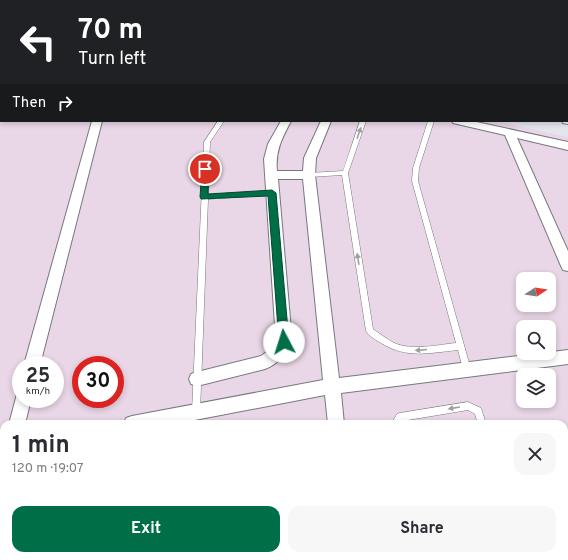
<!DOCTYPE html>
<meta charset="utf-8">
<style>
body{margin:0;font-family:Overpass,sans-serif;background:#f7f7f7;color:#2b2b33;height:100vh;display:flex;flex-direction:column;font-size:15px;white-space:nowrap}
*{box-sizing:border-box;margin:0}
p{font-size:13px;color:#7c7c81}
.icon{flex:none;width:22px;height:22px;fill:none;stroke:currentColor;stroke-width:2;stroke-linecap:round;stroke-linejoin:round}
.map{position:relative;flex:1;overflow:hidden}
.drawer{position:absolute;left:0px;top:420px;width:568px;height:140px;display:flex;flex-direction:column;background:#fff;border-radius:12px 12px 0 0;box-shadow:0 2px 6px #0003}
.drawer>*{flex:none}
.hud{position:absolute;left:0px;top:0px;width:568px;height:122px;box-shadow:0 2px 6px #0003;background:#202124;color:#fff;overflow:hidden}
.needle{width:26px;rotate:78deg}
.tools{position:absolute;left:516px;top:272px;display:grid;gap:8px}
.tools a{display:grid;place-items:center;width:40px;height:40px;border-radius:8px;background:#fff;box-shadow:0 2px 6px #0003;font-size:20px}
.speed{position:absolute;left:12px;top:356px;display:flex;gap:8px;font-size:20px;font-weight:700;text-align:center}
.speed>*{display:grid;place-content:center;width:52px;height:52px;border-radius:50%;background:#fff;box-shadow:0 2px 6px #0003;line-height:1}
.speed small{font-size:10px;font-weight:400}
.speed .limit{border:6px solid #d22;background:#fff;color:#111}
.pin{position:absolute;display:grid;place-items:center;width:34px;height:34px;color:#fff;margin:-17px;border:2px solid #fff;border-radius:50%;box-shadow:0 1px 4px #0007}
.me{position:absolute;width:44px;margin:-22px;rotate:355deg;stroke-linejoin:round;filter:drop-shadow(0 0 3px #0008)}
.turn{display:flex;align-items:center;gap:14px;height:84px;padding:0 12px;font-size:18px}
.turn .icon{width:52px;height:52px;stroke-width:2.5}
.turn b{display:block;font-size:28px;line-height:34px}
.then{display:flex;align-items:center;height:38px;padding:0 12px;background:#0003;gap:8px;font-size:15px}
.round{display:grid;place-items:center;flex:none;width:42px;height:42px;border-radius:12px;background:#f7f7f7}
.head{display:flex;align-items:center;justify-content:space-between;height:68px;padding:0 12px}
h1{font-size:24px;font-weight:700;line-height:30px}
.primary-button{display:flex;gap:8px;margin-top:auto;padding:8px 12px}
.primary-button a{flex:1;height:46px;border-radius:12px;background:#006f47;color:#fff;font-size:16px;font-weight:700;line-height:46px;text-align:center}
.primary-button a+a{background:#f7f7f7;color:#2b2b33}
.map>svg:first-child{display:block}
.industrial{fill:#e9d6e6;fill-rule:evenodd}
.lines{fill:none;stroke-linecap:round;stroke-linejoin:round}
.service-casing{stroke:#75797e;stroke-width:1}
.minor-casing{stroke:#75797e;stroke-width:2}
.service{fill:#fff;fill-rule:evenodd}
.minor{fill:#fff;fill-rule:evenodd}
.oneway{fill:#a0a0a1}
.route{fill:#006f47;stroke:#00482e}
</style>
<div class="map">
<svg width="568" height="560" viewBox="0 0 568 560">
<rect width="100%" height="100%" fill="#e3e7ed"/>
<path class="industrial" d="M0 32 1 121H495L568 137V560H170V556H564V424H4V487L0 488ZM523 279H549V305H523ZM523 327H549V353H523ZM21 365H55V399H21ZM81 365H115V399H81ZM523 375H549V401H523Z"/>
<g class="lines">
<g class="service-casing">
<path id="service" d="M218 121H224L210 142 208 195 272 191 275 193 272 195 208 199 200 412 199 415 196 416 193 415 192 412 204 142Z
M360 121H366L348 173 373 329C380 334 387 339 394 343 413 351 436 345 456 343L412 181 413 168 428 121H434L419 168 418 181 471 370 470 373 467 374 464 373 458 350C429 353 407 359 381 343 376 340 369 336 366 331L342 175 309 177 306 175 309 173 343 171Z
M468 402 481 408 486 424H478L475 414 468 410 402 421 400 424H391L397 414 400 413Z
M86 556H96L95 560H85Z
M179 556H189V560H179Z
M290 556H300V560H290Z
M406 556H416V560H406Z
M513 556H523L525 560H515Z"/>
</g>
<g class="minor-casing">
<path id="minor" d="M213 0H221V1H213Z
M0 41H1V47H0Z
M567 100H568V107H567Z
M567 118 568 124 563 123 562 121H567Z
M92 121H102L40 365H24Z
M281 121H291C282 138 275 151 277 171H303L304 158 321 121H331L316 158 315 175 339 378 568 350V364L341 393 344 424H328L325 395 174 424H124L126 418 132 416 323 380 303 179H278L292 342C286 354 278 364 265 369L197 386 191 384 189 379 191 374 197 372 261 356 272 348 276 341 264 159 268 144Z
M452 121H472L568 142V150L517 138 568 251V271L563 270 561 266 505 135 453 123Z
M21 392V399H31L25 424H9L17 394Z
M0 440H4V458H0Z
M337 556H357V560H337Z"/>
</g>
<use href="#service" class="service"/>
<use href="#minor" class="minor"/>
</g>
<defs><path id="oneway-solid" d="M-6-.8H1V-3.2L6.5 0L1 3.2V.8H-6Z"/></defs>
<g class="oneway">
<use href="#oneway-solid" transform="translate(359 133) rotate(-71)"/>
<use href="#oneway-solid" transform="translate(358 259) rotate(-99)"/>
<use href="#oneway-solid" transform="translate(421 350) rotate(175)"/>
<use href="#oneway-solid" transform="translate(454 408) rotate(171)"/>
</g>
<path class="route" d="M205 167 209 169 208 194 272 190 276 193 289 342 287 345 284 346 280 345 279 342 268 196 201 199 200 197 202 169Z"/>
</svg>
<div class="tools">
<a><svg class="needle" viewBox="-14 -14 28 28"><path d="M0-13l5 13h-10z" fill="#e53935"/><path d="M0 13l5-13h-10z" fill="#7c7c81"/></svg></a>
<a><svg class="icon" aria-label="search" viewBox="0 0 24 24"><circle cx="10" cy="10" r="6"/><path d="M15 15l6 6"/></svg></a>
<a><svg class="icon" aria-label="layers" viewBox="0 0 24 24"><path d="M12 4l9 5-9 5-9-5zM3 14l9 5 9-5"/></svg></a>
</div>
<div class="speed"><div>25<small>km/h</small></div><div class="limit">30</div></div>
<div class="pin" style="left:205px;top:169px;background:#d93025"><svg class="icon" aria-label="arrive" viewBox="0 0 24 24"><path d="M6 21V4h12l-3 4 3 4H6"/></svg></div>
<svg class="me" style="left:284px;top:342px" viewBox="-20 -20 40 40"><circle r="19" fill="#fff"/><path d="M0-13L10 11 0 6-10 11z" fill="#006f47"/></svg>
<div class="hud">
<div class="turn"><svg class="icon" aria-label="left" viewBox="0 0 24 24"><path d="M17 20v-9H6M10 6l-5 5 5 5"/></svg><div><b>70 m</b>Turn left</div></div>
<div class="then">Then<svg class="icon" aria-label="right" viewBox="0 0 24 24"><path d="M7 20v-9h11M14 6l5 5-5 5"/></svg></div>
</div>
<section class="drawer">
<div class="head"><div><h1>1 min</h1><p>120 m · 19:07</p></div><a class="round"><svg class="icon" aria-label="close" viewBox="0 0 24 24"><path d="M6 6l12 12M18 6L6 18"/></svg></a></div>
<div class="primary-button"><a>Exit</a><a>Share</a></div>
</section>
</div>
